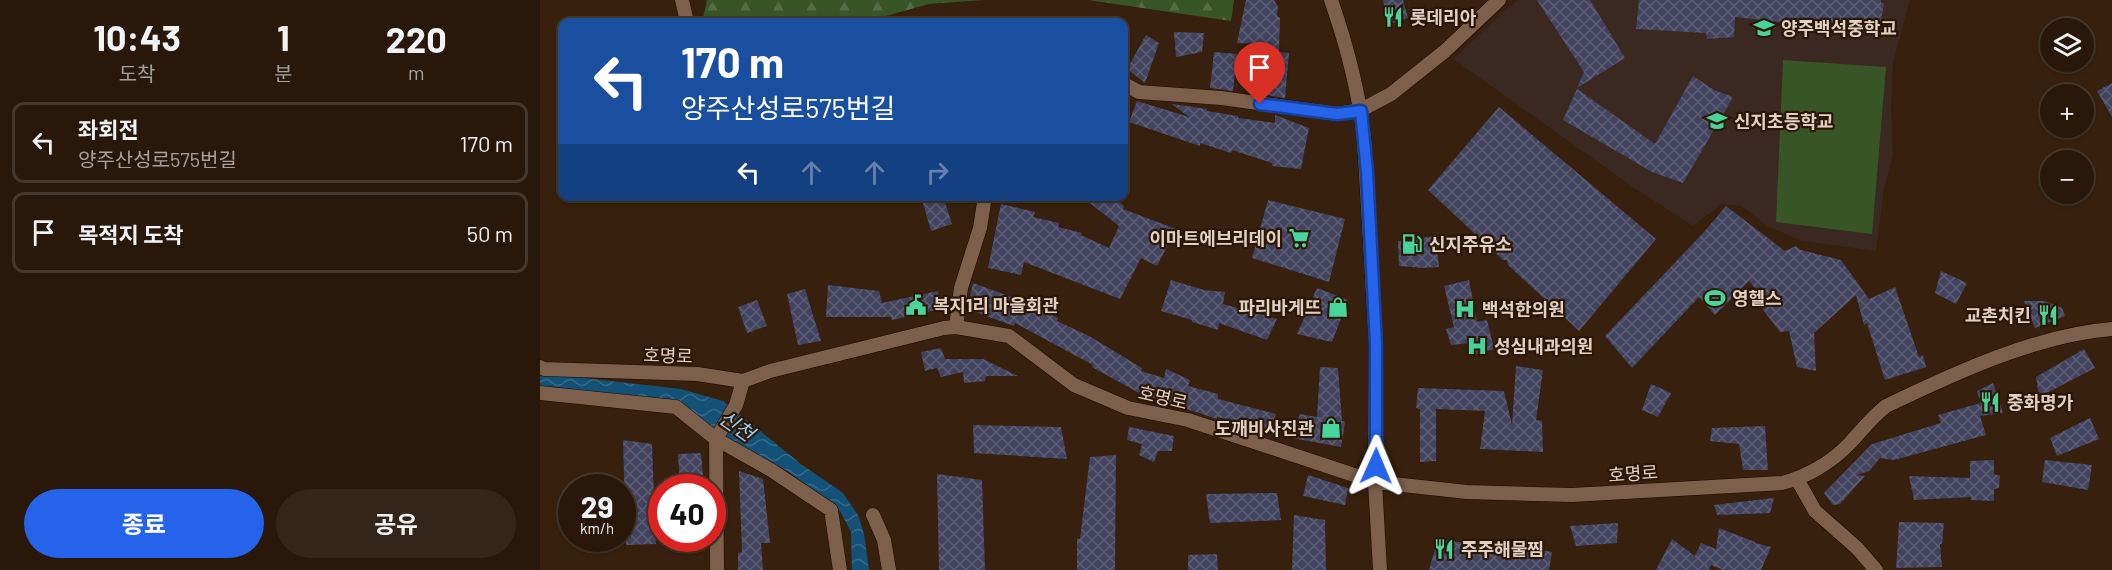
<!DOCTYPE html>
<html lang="ko">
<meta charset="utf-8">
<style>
body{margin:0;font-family:Barlow,"Noto Sans KR",sans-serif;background:#352518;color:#f1f3f6;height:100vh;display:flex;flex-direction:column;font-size:22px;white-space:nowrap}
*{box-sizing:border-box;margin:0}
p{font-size:20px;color:#a5a09c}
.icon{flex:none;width:33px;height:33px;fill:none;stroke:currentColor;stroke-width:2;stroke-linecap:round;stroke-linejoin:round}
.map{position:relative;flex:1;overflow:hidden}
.panel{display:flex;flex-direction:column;background:#29180a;width:540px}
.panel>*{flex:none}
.banner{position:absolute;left:18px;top:18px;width:570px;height:183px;border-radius:12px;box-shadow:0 2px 4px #0004,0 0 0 2px #45372b;background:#1a4fa0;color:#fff;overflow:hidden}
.tools{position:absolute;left:1500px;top:18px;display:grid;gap:12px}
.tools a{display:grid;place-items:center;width:54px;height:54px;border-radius:50%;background:#29180a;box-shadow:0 2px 4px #0004,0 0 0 2px #45372b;font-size:30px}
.speed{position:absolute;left:18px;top:474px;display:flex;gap:12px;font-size:30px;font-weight:700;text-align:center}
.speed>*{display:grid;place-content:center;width:78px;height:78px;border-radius:50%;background:#29180a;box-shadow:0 2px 4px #0004,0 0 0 2px #45372b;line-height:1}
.speed small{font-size:15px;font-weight:400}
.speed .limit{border:9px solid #d22;background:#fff;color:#111}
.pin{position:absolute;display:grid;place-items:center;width:51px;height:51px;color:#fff;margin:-62px -26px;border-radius:50% 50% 50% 0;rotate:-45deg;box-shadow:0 0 6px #0007}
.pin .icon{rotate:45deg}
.me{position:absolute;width:66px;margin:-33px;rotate:1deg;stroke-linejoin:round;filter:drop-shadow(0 0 4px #0008)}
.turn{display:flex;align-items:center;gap:21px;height:126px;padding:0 24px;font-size:27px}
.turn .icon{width:78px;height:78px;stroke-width:2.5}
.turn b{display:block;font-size:42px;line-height:51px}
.lanes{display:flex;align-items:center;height:57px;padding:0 24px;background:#0003;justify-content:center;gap:30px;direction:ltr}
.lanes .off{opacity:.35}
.eta{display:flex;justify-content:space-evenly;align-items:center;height:102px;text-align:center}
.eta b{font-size:36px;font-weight:700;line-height:42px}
.button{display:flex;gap:12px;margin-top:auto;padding:12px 24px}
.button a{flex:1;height:69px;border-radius:36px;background:#2563eb;color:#fff;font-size:24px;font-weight:700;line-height:69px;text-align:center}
.button a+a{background:#352518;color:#f1f3f6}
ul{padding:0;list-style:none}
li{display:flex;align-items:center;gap:18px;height:81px;margin:0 12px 9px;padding:0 12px;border:3px solid #45372b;border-radius:12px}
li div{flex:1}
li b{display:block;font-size:22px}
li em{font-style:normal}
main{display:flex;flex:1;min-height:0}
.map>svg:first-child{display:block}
.education{fill:#3a2821}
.forest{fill:url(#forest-firs)}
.pitch{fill:#385526}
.water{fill:url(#water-waves)}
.building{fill:url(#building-cross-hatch)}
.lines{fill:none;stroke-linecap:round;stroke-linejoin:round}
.minor-casing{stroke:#1d0800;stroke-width:15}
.minor{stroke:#7c604c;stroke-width:14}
.route-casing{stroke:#184099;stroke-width:15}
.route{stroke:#2563eb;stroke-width:10}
.labels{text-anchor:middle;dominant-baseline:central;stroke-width:4.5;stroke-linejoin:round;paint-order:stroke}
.poi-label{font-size:18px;font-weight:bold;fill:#e0d0c5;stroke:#2c1604;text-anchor:start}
.street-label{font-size:18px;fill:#e0d0c5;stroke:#2c1604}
.water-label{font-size:20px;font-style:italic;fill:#94ccf6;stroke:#2c1604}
</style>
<main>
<section class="panel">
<div class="eta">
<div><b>10:43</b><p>도착</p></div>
<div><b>1</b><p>분</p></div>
<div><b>220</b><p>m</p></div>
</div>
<ul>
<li><svg class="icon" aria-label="left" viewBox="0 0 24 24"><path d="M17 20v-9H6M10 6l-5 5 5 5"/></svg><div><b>좌회전</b><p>양주산성로575번길</p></div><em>170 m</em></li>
<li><svg class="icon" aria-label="arrive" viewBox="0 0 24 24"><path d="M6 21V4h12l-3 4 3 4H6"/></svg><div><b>목적지 도착</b></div><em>50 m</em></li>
</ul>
<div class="button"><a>종료</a><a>공유</a></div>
</section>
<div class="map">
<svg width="1572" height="570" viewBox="0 0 1572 570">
<defs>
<pattern id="forest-firs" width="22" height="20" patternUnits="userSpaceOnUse" patternTransform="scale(1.5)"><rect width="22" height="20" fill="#385526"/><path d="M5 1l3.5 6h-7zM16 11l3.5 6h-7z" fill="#546c44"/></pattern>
<pattern id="water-waves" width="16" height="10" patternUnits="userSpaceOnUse" patternTransform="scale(1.5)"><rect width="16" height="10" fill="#135176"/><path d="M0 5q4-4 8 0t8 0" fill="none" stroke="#356988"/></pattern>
<pattern id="building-cross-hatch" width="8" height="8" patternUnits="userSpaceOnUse" patternTransform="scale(1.5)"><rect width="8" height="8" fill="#42435f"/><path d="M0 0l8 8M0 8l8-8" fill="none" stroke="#5d5d74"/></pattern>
</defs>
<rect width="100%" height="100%" fill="#37200d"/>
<path class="education" d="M977 0H1370L1353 62 1351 110 1353 155 1344 189 1336 251 1262 241 1229 227 1201 206 1182 204 1153 226 1093 187 913 59Z"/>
<path class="forest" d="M167 0H444L389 4 324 22H162Z
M548 0H694L691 21Z"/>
<path class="pitch" d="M1243 60 1346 67 1332 234 1236 222Z"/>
<path class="water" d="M0 373 141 389 183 401 261 464 303 493 318 515 324 534 329 570H312L311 532 300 511 249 472 189 439 136 404 0 388Z"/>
<path class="building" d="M706 0H734L738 7 737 16 740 18 739 52 749 53 745 98 721 94 724 44 697 43Z
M843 0H863L868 18 849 24Z
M997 0H1050L1085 58 1037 88 1044 72Z
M1099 0H1341V3H1344L1340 26 1263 20V24L1195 17 1194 37 1167 39 1166 33 1096 29Z
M634 32 664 33 662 52 636 57Z
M606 35 619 43 605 83 587 69Z
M674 52 697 54 693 91 670 88Z
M1153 76 1174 90 1193 97 1143 183 1112 172 1023 120 1037 89 1115 144Z
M1572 83V117L1557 91Z
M597 101 649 117 632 104 667 109V111L698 116V118L735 123V115L769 128 761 169 732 166V163L692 150 691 153 660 143V146L589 122Z
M959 107 1116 239 1039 331 968 265 967 260H963L888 190Z
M381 196H403L412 224 391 231Z
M541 196H571L584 206 583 209 636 229 617 266 601 258 580 299 484 262 481 275 448 268 461 204 495 212 493 217 519 223 518 227 542 233 541 235 569 248 579 226Z
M728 200 805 219 789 282 712 258Z
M1186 206 1245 251 1256 246 1261 250 1301 260 1329 299 1355 287 1379 357 1383 355 1386 367 1345 380 1327 323 1324 325 1316 295 1274 333 1276 371 1257 367 1249 331 1240 332 1221 307 1224 299 1209 281 1175 315 1159 297 1092 368 1065 336 1164 232Z
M896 236 899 267 883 268 859 266 858 241Z
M1401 271 1427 283 1416 304 1395 293Z
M631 280 664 290 685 292 683 304 737 319 727 340 679 323 678 330 652 322V320L621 311Z
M929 280 937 322 947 320 954 349 934 355 930 343 911 345 906 329 914 327 904 286Z
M433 283 477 299 518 318 517 321 549 336 602 368 601 371 624 378 626 369 650 380 648 386 678 394V399L736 414 731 430 677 417V419L599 393 552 367 553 365 475 323 474 326 427 309Z
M288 285 339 291 342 303 398 291 401 309 352 320 351 317H286Z
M777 288 808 300 792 342 757 334Z
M265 289 281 341 258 345 247 294Z
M217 300 227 326 207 333 198 307Z
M1484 301H1505L1522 308 1525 316 1495 328Z
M401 348 405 359H443L478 376H446L445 381 424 383 423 372 401 377 397 368 385 371 381 352Z
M1544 349 1555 368 1499 397 1496 377Z
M976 366 1003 370 996 420 1002 421 1003 452 940 449 945 411 896 409V461L880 462V409L876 408 878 388 964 391 972 425Z
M780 367 798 368 802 421 805 422 801 447 752 438 760 414 777 417Z
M1453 383 1463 413 1440 416 1446 435 1354 460 1340 458 1329 471 1316 475 1325 476 1300 504 1293 505 1284 493 1332 444 1401 423 1398 415 1441 403 1437 391Z
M1111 384 1131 393 1118 417 1102 410Z
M1550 418 1559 439 1517 456 1510 438Z
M433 425 521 427 527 459 434 453Z
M1225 426 1228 470H1203L1199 444 1170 441 1172 428Z
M589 427 634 436 632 451H618L614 462 599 455 602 444 587 440Z
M83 440 112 444 116 544 86 545Z
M161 453 164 488H140L138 454Z
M576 455 575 570H537V539H540L550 457Z
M1454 460V474L1460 476 1459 488 1454 489V501L1431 500V497L1374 500 1369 476 1430 478V461Z
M1505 460 1552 465 1548 490 1502 482Z
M199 471 223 479 230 543H221L223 570H198V553L202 552Z
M397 474 442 480 445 570H399Z
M768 475 808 488 805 505 763 496Z
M737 493 741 520 670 523 666 494Z
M1234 498 1230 513 1177 515 1174 505Z
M754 515 785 520 786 570H752Z
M1359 522 1404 523 1402 544H1400L1402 567 1356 568Z
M1078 523 1077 543 1036 546 1030 526Z
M1179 528 1215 542V543L1231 547 1221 570H1183L1171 565 1169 570H1116L1132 539 1155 556 1161 543 1176 549Z
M898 539 946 546 949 543 966 544 1012 552 1009 570H889Z
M677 554 678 570H648V555Z"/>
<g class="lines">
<g class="minor-casing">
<path id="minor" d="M142 0 147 22
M791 0C807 46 819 91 824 139L836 344 835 482 840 570
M584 84 599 92 681 98 797 114 821 110 851 94 905 51 959 0
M416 327 421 288 440 228 445 196
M0 367 4 369 157 374 203 381 230 371 404 328 416 327 469 336 534 385 588 408 648 420 835 482 927 492 1032 495 1242 483C1267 477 1292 462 1310 443 1322 430 1332 417 1346 406 1415 373 1496 335 1572 329
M0 393 136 407 176 439 231 470 291 510 300 570
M1257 479 1275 511 1317 548 1336 570
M333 515 344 540 349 570
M177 570 176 439 196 405 203 381"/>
</g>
<use href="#minor" class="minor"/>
</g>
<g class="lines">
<g class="route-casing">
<path id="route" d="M720 104 797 114 821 111 827 172 836 344V466"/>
</g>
<use href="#route" class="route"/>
</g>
<defs>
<g id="restaurant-bare" transform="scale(1.62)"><path d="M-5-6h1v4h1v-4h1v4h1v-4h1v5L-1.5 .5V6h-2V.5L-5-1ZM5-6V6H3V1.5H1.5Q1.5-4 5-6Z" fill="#48d49d" stroke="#2c1604" stroke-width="2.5" paint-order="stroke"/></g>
<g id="school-bare" transform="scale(1.62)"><path d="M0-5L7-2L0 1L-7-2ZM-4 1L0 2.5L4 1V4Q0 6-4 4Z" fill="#48d49d" stroke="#2c1604" stroke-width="2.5" paint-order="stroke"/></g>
<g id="supermarket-bare" transform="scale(1.62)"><path d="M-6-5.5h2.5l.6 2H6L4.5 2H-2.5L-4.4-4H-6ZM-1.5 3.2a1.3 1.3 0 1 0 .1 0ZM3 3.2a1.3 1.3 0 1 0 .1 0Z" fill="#48d49d" stroke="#2c1604" stroke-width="2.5" paint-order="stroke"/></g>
<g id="fuel-bare" transform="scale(1.62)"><path d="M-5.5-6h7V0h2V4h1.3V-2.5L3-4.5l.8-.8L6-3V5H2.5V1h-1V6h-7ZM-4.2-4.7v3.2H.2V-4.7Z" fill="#48d49d" stroke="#2c1604" stroke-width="2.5" paint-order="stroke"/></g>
<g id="stadium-bare" transform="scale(1.62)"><path d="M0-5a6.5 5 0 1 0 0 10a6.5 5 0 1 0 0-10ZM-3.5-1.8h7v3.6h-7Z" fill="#48d49d" stroke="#2c1604" stroke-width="2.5" paint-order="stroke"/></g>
<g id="civic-bare" transform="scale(1.62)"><path d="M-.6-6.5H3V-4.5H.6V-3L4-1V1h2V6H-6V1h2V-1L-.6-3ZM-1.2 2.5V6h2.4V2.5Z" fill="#48d49d" stroke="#2c1604" stroke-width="2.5" paint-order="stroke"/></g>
<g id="shop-bare" transform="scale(1.62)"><path d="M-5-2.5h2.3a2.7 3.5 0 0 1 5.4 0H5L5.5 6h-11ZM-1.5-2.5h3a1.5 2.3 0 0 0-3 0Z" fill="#48d49d" stroke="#2c1604" stroke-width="2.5" paint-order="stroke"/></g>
<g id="hospital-bare" transform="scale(1.62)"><path d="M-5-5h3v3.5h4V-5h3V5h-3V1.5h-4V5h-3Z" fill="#48d49d" stroke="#2c1604" stroke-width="2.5" paint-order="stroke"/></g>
</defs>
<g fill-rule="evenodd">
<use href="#restaurant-bare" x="853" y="17"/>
<use href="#school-bare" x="1224" y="28"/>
<use href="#school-bare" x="1177" y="121"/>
<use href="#supermarket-bare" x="759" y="238"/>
<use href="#fuel-bare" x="872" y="244"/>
<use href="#stadium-bare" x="1175" y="298"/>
<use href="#civic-bare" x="376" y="305"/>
<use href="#shop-bare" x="798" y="307"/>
<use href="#hospital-bare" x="925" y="309"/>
<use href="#restaurant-bare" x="1508" y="315"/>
<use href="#hospital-bare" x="937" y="346"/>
<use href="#restaurant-bare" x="1450" y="402"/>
<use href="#shop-bare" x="791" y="428"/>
<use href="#restaurant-bare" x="904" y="549"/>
</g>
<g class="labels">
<g class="poi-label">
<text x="870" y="17">롯데리아</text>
<text x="1241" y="28">양주백석중학교</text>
<text x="1194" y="121">신지초등학교</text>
<text x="742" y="238" text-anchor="end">이마트에브리데이</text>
<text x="889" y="244">신지주유소</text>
<text x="1192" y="298">영헬스</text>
<text x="393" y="305">복지1리 마을회관</text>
<text x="781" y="307" text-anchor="end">파리바게뜨</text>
<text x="942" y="309">백석한의원</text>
<text x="1491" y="315" text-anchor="end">교촌치킨</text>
<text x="954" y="346">성심내과의원</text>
<text x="1467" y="402">중화명가</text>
<text x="774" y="428" text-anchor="end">도깨비사진관</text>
<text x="921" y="549">주주해물찜</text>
</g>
<g class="street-label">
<text transform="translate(128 355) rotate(2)">호명로</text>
<text transform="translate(623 397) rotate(13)">호명로</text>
<text transform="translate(1093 473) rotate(-4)">호명로</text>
</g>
<g class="water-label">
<text transform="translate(197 425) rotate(35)">신천</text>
</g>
</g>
</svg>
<div class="tools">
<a><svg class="icon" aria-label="layers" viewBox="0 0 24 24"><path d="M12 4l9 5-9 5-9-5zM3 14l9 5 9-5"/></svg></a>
<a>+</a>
<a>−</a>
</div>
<div class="speed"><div>29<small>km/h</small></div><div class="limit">40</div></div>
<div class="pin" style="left:720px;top:104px;background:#d93025"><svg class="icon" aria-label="arrive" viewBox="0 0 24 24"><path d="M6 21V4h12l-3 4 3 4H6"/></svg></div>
<svg class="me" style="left:836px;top:466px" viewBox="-20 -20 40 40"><path d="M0-17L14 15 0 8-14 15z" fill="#2563eb" stroke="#fff" stroke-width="4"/></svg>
<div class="banner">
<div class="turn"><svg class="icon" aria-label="left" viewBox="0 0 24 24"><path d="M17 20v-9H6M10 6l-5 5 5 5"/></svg><div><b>170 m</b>양주산성로575번길</div></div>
<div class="lanes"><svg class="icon" aria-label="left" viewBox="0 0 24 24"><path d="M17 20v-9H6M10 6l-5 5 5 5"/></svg><svg class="icon off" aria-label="ahead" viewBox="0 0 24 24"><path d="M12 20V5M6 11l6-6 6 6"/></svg><svg class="icon off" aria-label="ahead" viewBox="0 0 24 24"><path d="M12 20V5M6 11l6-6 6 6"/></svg><svg class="icon off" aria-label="right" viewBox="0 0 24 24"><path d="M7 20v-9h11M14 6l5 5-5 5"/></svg></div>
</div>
</div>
</main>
